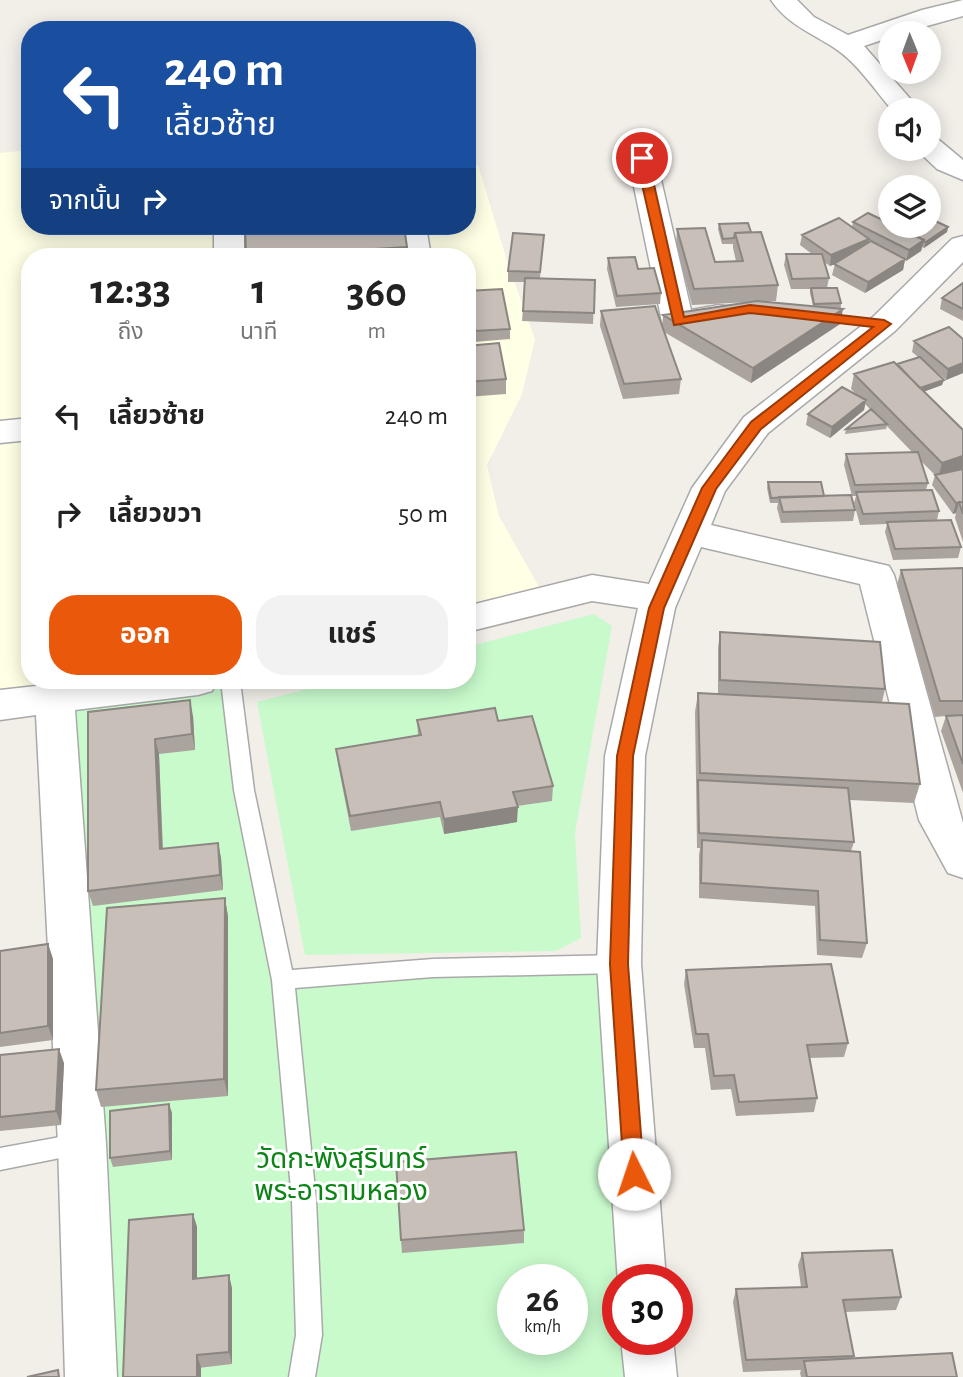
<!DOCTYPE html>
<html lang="th">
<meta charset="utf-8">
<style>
body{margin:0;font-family:"Alegreya Sans","Noto Sans Thai",sans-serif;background:#f2f2f2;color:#222;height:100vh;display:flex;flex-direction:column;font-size:26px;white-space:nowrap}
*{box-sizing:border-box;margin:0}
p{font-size:23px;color:#767676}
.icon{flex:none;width:38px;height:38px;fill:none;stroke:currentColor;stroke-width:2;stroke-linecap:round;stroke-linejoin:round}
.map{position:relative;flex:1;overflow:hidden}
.drawer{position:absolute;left:21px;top:248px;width:455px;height:441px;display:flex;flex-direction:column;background:#fff;border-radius:28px;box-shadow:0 4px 18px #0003}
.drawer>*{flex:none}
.guide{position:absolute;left:21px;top:21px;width:455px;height:214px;border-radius:28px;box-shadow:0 4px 18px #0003;background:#1a4fa0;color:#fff;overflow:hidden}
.needle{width:46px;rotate:179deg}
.fabs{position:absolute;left:878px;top:21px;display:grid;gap:14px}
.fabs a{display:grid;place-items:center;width:63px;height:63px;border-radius:50%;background:#fff;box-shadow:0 4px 18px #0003;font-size:35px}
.speed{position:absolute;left:497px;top:1264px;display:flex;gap:14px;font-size:35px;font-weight:700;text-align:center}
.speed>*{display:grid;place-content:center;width:91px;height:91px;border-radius:50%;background:#fff;box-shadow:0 4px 18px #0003;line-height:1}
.speed small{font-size:18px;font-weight:400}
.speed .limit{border:10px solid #d22;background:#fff;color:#111}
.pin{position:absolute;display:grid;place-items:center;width:60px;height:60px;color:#fff;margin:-30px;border:4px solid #fff;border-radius:50%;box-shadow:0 2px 7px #0007}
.me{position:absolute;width:77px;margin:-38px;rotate:356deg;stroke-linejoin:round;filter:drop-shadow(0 0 5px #0008)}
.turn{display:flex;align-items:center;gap:24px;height:147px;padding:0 28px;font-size:32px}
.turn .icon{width:91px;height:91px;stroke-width:2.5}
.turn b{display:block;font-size:49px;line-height:60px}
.then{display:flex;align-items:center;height:66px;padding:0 28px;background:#0003;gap:14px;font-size:26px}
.eta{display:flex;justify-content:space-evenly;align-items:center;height:119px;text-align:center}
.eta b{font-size:42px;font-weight:700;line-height:49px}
.primary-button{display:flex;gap:14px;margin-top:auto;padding:14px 28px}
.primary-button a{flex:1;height:80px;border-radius:28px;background:#ea580c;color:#fff;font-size:28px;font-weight:700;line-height:80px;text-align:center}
.primary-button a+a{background:#f2f2f2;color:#222}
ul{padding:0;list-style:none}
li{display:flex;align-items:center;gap:21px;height:98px;padding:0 28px}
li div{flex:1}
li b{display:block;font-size:26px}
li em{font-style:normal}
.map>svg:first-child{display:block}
.education{fill:#ffffe5}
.park{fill:#c8facc;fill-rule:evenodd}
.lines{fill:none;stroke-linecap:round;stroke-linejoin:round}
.lane-casing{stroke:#a9a9a9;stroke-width:3}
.street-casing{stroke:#a9a9a9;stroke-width:3}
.lane{fill:#fff;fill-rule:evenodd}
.street{fill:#fff;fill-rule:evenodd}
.wall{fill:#aba49e}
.shaded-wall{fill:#8b8681}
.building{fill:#c7bfb8;stroke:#8b8681;stroke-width:2}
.route{fill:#ea580c;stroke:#983908;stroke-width:2}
.labels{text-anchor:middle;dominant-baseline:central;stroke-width:6;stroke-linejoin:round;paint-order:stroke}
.near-park-label{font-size:28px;fill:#0c8416;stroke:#fff}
</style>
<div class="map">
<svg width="963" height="1377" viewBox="0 0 963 1377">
<rect width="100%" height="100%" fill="#f2efe9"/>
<path class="education" d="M30 150V226H467V166L478 165 508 264 535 339 522 394 487 465 499 516 539 587 467 606V257H30V681H131L0 693V153Z"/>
<path class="park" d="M594 614 612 626 575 833 581 938 556 951 305 955 257 702 338 681H467V647Z
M198 681H230L244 790 283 980 619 964 651 1279H618V1339H657L661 1377H91L55 700ZM513 1279H572V1339H513Z"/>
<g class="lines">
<g class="lane-casing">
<path id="lane" d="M221 681H240L254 790 292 970 433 959 619 955 627 957 630 964 627 971 619 973 433 977 295 988 316 1200 322 1335 315 1377H289L296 1335 292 1200 272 980 234 790Z
M82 1133 90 1136 94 1144 90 1152 0 1170V1148Z"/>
</g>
<g class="street-casing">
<path id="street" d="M771 0H797L814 17 848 35 922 10 963 0V16L902 33H891V37L864 46 920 110H892C875 90 858 64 836 49 812 33 788 25 771 0Z
M929 138 939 140 963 160V180L937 169 919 152 917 149H929Z
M642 150 652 152 656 158 691 310 719 305 730 307 735 314 730 321 678 331 667 329 662 322 628 158 632 152Z
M214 226H244V257H214Z
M396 226H426L431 257H401Z
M963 236V262L895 331 768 433 725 491 711 525 889 566 894 575 963 823V878L948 873 919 820 860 584 701 547 675 608 645 756 641 964 666 1279H618V1283L597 964 605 756 638 608 592 601 467 632V606L592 575 649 584 692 488 744 417 873 317 952 239Z
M30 418V440L0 443V421Z
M81 681H217L212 691 198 695 75 710 106 1144 117 1377H65L58 1144 36 715 0 720V690Z
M621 1339H673L677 1377H625Z"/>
</g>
<use href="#lane" class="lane"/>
<use href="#street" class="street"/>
</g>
<path class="wall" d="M853 222 903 230 948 227 947 232 924 248 922 247 921 251 906 261 905 260 903 270 865 293 832 275 835 264 830 266 824 262 829 278 827 288 841 303 840 324 751 383 664 332 681 379 679 394 623 399 600 326 601 311 662 326 663 315 751 302 692 305 676 244 677 229 715 262 736 261 733 248V244H722L718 229 719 224 751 232 778 285 776 301H761L813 306 810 293V289H791L784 265 786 254H812L800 245 802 235 852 227Z
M544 235 540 278 595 280 593 324 522 321 525 282H508V271Z
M407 247V257H246Z
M608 258 638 269 661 293 660 304 616 307 607 269Z
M963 283V321L940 309 942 298Z
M467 291 510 329V339L474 342 467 303Z
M963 339V373L946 380 930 366 942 385 924 391 963 430V542L955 518 956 513 953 514 932 485 935 475 920 460 928 483 926 490 939 511 937 520 961 547 958 558 893 560 885 532 887 524 860 525 854 503 856 496H852L844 465 846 454 912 452 887 426 886 429 845 434 846 429 870 409 865 404 864 410 830 438 806 425 808 414 857 395 851 389 854 374 897 364 918 357 912 352 914 341Z
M467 346 506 379V394L467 397Z
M768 482 824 496 855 510 853 521 781 523 777 508 778 503H770L767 488Z
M963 568V793L941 731 946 716 935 717 897 585 901 570Z
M720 632 885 689 882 702 920 784 914 803 850 800 854 842 851 851 867 943 862 958 817 955 815 906 699 898V855L700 848H697L695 712 698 693 718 694V648Z
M88 712 193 716 195 750 159 754 163 849 218 843 221 858 223 890 93 906 88 891Z
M417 720 498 721 553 786 552 801 517 806V822L444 834 440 817 351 831 338 764 336 749 418 736Z
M225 898 228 917V1096L101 1107 96 1090Z
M48 944 53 959V1040L0 1047V951Z
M686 970 848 1043 844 1057 809 1058 817 1098 814 1112 736 1116 731 1089 711 1090 705 1048H694L684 984Z
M0 1055 64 1063 61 1125 0 1131Z
M172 1113V1160L113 1167 110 1158Z
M193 1214 197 1227V1278L232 1288V1364L123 1377Z
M524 1230V1243L402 1253 401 1240Z
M802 1253 901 1297 896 1310 845 1312 854 1356 853 1358 957 1377H801L800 1373 801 1370 743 1372 733 1302 736 1289 801 1287 798 1265Z"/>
<path class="shaded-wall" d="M948 227 947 232 924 248 926 242Z
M869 239 867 249 830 266 831 255Z
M924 240 921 251 906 261 909 250Z
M905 259 903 270 865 293 868 282Z
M843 309 840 324 751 383 753 368Z
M963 363V373L946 380 948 369Z
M944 380 942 385 918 394 919 388Z
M866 400 864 410 830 438 832 427Z
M963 456V470L938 478 942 463Z
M956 503H959L956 513 953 514Z
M190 700 193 716 195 750 192 734Z
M155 739 159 754 163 864 160 849Z
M518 807 517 822 444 834V819Z
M218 843 221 858 223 890 220 875Z
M225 898 228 917V1096L224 1079Z
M48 944 53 959V1040L48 1026Z
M59 1049 64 1063 61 1125 56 1111Z
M169 1104 172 1113V1160L170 1151Z
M193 1214 197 1227V1291L193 1279Z
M229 1275 232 1288V1364L229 1352Z
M197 1355 201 1367V1377H197Z"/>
<path class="building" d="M868 213 891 224V226H894L924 240 909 250 853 222Z
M839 218 869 239 831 255 802 235Z
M929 218 948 227 926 242 923 241 924 240 903 230 908 226H929Z
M748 223 751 232 735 233 734 238 723 239 719 224Z
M245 226H404L407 247 246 257Z
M705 228 715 262 743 261 735 233 761 232 778 285 694 289 677 229Z
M513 233 544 235 540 272 508 271Z
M871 241 905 259 868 282 834 264Z
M786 254H822L829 278 792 279Z
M403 255V257H355Z
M635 257 638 269 654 268 661 293 617 296 608 258Z
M525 278 595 280 594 313 523 311Z
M963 283V309L942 298Z
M811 288H837L841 303 814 304Z
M502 289 510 329 474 331 467 291Z
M757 301 843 309 753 368 663 315Z
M655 306 681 379 624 384 601 311Z
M949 327 963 339V363L948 369 914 341Z
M499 343 506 379 467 382V346Z
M920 357 944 380 920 388 897 364Z
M894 362 963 430V456L942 463 854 374Z
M842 387 866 400 832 427 808 414Z
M871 409 887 424 846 429Z
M918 452 928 483 855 485 846 454Z
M963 469V502L956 503 935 475Z
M768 482H821L824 496 771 498Z
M932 490 939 511 863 514 856 492Z
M851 495 855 510 783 512 779 497Z
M959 502H963V514Z
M951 520 961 547 895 549 887 522Z
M963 568V701H940L901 570Z
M720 632 880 642 885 689 720 680Z
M698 693 909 704 920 784 700 773Z
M190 700 192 734 155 739 160 849 218 843 220 875 88 891V712Z
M495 708 498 721 532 716 553 786 513 792 518 807 444 819 440 802 350 816 336 749 421 735 417 720Z
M963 715V764L946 716Z
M698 780 848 788 854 842 699 833Z
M702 840 860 852 867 943 820 940 818 891 701 883Z
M225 898 224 1079 96 1090 107 908Z
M48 944V1026L0 1033V951Z
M831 964 848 1043 807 1045 817 1098 739 1102 734 1075 714 1076 708 1034H696L686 970Z
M59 1049 56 1111 0 1117V1055Z
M169 1104 170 1151 110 1158V1111Z
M516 1152 524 1230 401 1240 396 1162Z
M193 1214V1279L229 1275V1352L197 1355V1377H123L129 1220Z
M892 1250 901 1297 843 1300 854 1356 746 1360 736 1289 807 1287 802 1253Z
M952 1353 957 1377H807L804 1361Z
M58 1370 59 1377H27Z"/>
<path class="route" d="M642 154 648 158 684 317 750 305 884 320 891 324 761 429 716 489 664 608 633 756 628 964 644 1174 641 1181 634 1183 627 1181 624 1174 610 964 617 756 649 608 702 488 751 422 873 327 750 313 674 325 636 158Z"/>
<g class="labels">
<g class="near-park-label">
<text x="341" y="1160">วัดกะพังสุรินทร์<tspan x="341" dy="32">พระอารามหลวง</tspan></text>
</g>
</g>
</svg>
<div class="fabs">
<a><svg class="needle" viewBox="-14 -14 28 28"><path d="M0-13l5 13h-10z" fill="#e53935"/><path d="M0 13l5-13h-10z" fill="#767676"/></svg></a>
<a><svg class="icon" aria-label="sound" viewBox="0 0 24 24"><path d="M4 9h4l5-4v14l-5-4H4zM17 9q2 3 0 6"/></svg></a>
<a><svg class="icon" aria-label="layers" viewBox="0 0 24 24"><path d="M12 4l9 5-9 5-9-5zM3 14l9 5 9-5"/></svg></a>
</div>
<div class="speed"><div>26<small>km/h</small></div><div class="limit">30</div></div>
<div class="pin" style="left:642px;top:158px;background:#d93025"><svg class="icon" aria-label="arrive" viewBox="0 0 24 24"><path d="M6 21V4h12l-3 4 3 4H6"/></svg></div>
<svg class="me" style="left:634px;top:1174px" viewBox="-20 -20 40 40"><circle r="19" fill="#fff"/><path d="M0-13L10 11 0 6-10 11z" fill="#ea580c"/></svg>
<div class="guide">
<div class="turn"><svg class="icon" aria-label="left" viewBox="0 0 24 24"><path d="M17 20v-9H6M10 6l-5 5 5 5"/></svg><div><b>240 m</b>เลี้ยวซ้าย</div></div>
<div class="then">จากนั้น<svg class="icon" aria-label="right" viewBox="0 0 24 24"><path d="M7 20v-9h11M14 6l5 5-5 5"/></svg></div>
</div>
<section class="drawer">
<div class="eta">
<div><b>12:33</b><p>ถึง</p></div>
<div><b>1</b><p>นาที</p></div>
<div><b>360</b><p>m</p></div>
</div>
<ul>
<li><svg class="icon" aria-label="left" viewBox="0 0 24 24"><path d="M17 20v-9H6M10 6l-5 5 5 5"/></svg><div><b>เลี้ยวซ้าย</b></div><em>240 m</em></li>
<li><svg class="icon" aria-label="right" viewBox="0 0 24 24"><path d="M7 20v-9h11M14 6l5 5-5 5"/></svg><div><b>เลี้ยวขวา</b></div><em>50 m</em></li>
</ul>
<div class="primary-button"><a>ออก</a><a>แชร์</a></div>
</section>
</div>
